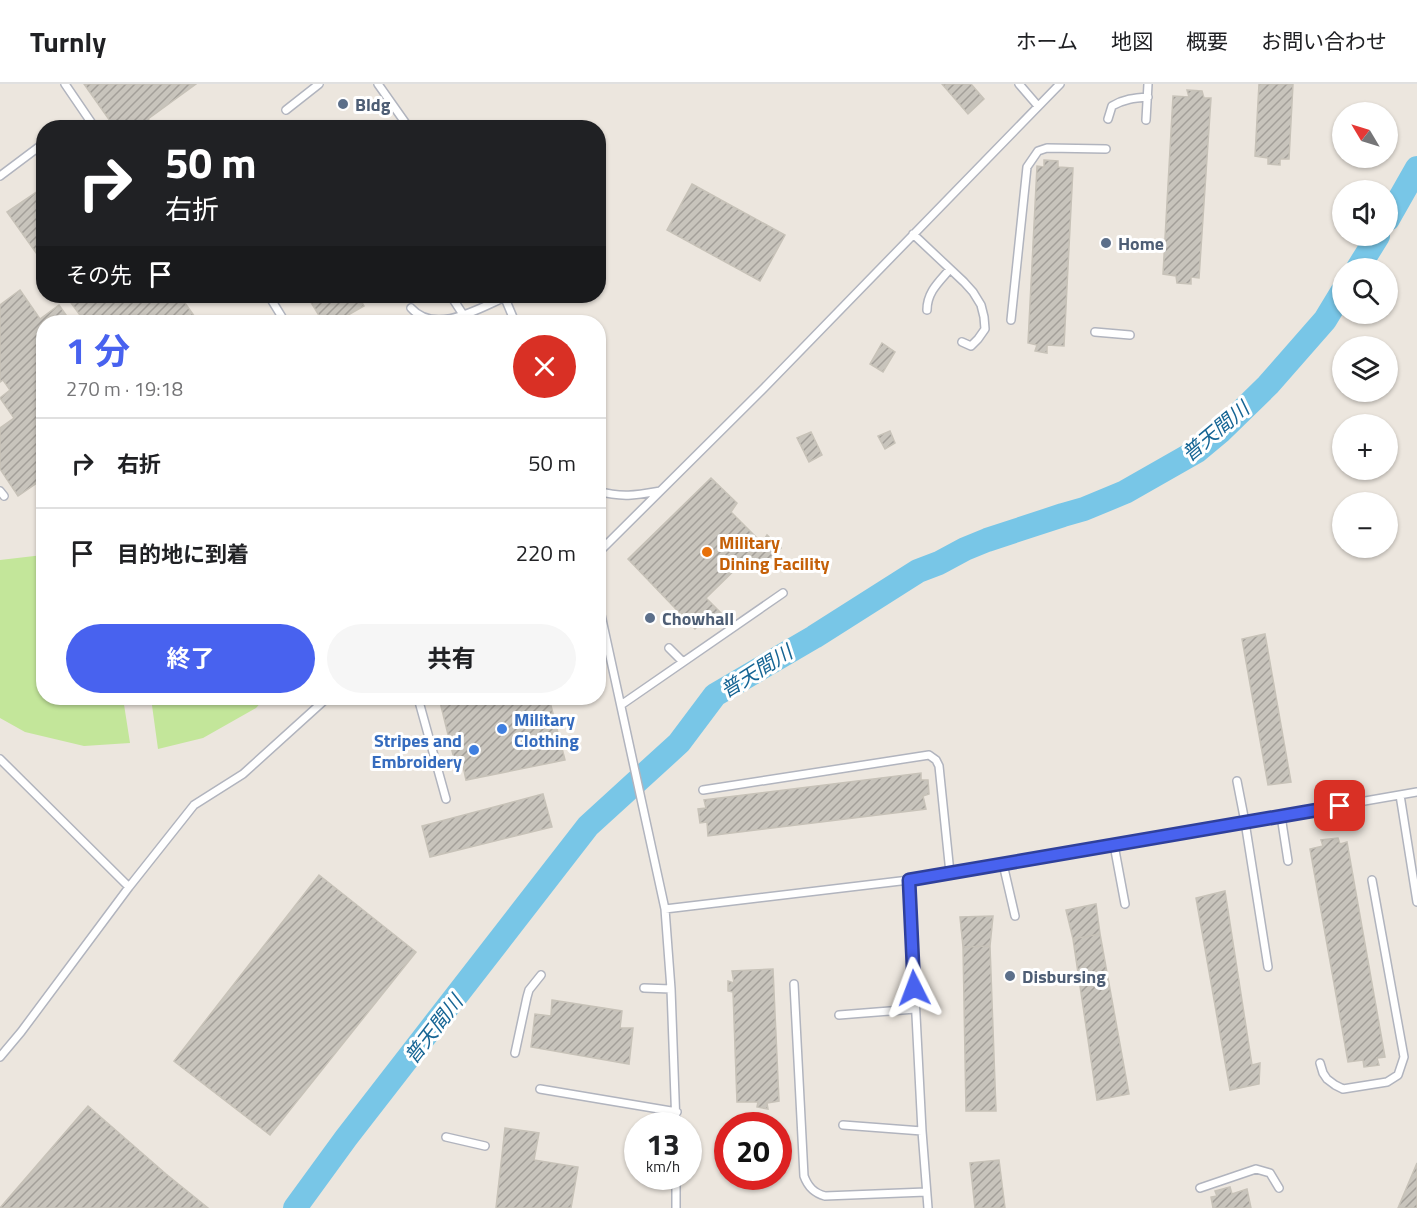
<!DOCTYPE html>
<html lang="ja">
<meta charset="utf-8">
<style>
body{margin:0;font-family:"Titillium Web","Noto Sans JP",sans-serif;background:#f6f6f6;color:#202124;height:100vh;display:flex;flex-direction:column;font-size:22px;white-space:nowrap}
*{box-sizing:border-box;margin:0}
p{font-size:20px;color:#757577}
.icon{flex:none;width:33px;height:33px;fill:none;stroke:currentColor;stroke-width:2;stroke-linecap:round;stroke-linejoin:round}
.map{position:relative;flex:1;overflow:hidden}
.drawer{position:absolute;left:36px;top:231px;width:570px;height:390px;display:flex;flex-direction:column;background:#fff;border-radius:24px;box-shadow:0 2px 4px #0004}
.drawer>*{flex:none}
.banner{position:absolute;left:36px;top:36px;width:570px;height:183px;border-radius:24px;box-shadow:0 2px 4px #0004;background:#202124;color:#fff;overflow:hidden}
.needle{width:39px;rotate:308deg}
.tools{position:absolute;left:1332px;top:18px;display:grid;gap:12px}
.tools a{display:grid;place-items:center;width:66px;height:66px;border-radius:50%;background:#fff;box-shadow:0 2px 4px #0004;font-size:30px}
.speed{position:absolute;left:624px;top:1028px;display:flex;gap:12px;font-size:30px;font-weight:700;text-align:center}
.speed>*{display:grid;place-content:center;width:78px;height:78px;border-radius:50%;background:#fff;box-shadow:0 2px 4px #0004;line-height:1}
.speed small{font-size:15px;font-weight:400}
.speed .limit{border:9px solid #d22;background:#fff;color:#111}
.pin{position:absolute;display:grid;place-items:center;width:51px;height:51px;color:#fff;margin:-26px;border-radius:12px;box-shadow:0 3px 9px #0006}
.me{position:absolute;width:66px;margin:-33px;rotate:357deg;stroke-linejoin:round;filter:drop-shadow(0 0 4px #0008)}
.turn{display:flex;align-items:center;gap:21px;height:126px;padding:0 30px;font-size:27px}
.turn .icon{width:78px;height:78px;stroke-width:2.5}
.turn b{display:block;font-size:42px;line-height:51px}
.then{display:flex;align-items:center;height:57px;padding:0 30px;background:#0003;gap:12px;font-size:22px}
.round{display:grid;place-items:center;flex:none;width:63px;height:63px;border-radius:32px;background:#f6f6f6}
.headline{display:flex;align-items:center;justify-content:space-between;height:102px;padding:0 30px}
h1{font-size:36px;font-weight:700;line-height:45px;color:#4862ef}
.cta{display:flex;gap:12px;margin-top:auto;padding:12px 30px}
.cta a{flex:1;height:69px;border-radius:36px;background:#4862ef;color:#fff;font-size:24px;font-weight:700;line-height:69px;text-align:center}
.cta a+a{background:#f6f6f6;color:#202124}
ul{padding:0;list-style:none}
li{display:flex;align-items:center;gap:18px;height:90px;padding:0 30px;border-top:2px solid #e0e0e0}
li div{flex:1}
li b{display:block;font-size:22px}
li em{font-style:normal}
header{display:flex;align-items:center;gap:36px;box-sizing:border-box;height:84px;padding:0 30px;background:#fff;border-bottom:2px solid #e0e0e0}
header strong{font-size:28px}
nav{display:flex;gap:33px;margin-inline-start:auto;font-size:21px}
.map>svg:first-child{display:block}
.pitch{fill:#c3e69a}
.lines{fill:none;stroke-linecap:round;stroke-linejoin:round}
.river{stroke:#78c6e7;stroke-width:24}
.building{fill:url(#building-hatch);stroke:#c7c2b8;stroke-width:1.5}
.lane-casing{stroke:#b1b4be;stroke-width:10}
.lane{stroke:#fff;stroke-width:7}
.route-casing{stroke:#2f409b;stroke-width:15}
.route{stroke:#4862ef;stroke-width:10}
.service-dot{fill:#5c6f8a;stroke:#fff;stroke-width:2}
.food-dot{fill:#e8710a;stroke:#fff;stroke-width:2}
.shop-dot{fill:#3f7fe0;stroke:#fff;stroke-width:2}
.labels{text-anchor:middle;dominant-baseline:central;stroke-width:6;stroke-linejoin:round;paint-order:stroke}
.service-label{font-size:18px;font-weight:bold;fill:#4e5e75;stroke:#fff;text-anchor:start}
.food-label{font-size:18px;font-weight:bold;fill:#c56008;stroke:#fff;text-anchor:start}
.shop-label{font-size:18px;font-weight:bold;fill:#366cbe;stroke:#fff;text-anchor:start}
.water-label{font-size:20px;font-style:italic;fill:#166594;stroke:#fff}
</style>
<header>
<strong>Turnly</strong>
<nav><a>ホーム</a><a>地図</a><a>概要</a><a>お問い合わせ</a></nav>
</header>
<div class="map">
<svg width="1417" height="1124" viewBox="0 0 1417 1124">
<defs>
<pattern id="building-hatch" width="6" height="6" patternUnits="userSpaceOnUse" patternTransform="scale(1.5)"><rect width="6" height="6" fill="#c8c4bc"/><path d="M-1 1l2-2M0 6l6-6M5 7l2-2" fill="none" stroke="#a39f99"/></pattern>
</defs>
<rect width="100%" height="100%" fill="#ece6de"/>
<path class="pitch" d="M43 471 44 614H123L130 659 84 662 25 648 0 634V476Z
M151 614H265L256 624 203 654 158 665Z"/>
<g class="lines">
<path class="river" d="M1388 135 1417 84
M1358 184 1378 152
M295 1124 346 1054 588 742 679 659 715 611 814 553 918 487 939 479 965 465 987 456 1063 431 1084 425 1125 408 1197 367 1221 347 1268 301 1325 236 1342 208"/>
</g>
<path class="building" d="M84 0H196L148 35 149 36 139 44H115Z
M942 0H971L984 15 968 30Z
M1259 0H1293L1289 75H1280V81L1268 80V74L1255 72Z
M1187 6 1202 7 1204 14H1211L1199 194 1191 193V200L1177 199 1176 192 1163 190 1173 12 1189 13Z
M1044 76 1058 77V83L1073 84 1064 262 1047 261V269L1035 267 1037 261 1028 259 1037 82 1044 83Z
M692 100 785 151 760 197 667 146Z
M44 103V180L7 128Z
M20 206 40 235 59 221 71 238H44V394L18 412 0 385V344L14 334 0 314 10 306 3 296 0 298V221Z
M66 212H180L195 233 188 238H85Z
M307 212H358L364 222 348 231 352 238H323Z
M882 259 895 268 883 288 870 280Z
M890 347 895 359 885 365 878 352Z
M811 348 822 371 809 378 797 354Z
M711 394 737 419 731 428 762 459 767 451 781 464 762 483 750 471 706 514 723 531 712 542 704 536 695 545 628 475Z
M1265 550 1291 698 1268 701 1242 555Z
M439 614H549L565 676 466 696 463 682 456 683Z
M921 689V696H928L929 710 923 712 926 725 708 752 707 738 700 739 698 725 706 724 704 716Z
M543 710 552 743 430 773 422 742Z
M1338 754 1340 760 1347 758 1385 973 1377 974 1379 981 1364 983 1363 976 1348 978 1310 765 1323 762 1321 756Z
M319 791 416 868 270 1051 174 977Z
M1225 807 1252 981 1260 979 1259 1000 1230 1006 1196 814Z
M1096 820 1100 850 1073 855 1066 826Z
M993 832 990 862 963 863 960 833Z
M1100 850 1129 1010 1097 1016 1073 855Z
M990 862 996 1027H966L963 863Z
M773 885 779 1017 767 1019 768 1025 757 1023 758 1018H737L733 908 728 907V897L734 899 732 887Z
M552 916 622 927 620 944H633L629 980 531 963 535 930 551 932Z
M88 1022 166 1090 208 1124H0Z
M505 1044 539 1049 534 1076 578 1083 571 1124H496Z
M999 1076 1005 1124H975L970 1079Z
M1417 1079V1124H1398Z
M1230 1103 1232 1110 1247 1105 1251 1124H1213L1211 1113 1217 1112 1215 1107Z"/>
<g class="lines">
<g class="lane-casing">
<path id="lane" d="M65 0 95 44
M378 0 409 44
M1019 0 1038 22
M286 26 319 0
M1108 35 1112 22C1124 15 1134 14 1148 13
M1146 36 1148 0
M0 92 44 59
M913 150 964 198 973 208 981 221 984 233 985 245 978 255 971 262 962 258
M269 212 285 238
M451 212 464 232
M504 212 515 238
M411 224C435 251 478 225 505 213
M927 226C927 208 939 198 950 185
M1011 236 1027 83 1038 67 1047 64 1106 65
M1095 248 1130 251
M0 407 4 412
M598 407C622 414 637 411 660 407
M598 469 764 304 1060 0
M598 517 665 825 671 905 676 1041
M669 564 683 578
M418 614 446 715
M621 621 783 509
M0 675 129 803
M1237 697 1245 738 1268 883
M703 706 929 671 936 676 939 682 950 789
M1400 711 1417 818
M1281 732 1288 777
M1114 761 1125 820
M1003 780 1015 832
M909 796 922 1047 928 1124
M665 825 909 796 1417 708
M794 900 804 1092C808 1103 814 1109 825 1112L926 1108
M644 904 671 905
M839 931 915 925
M515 969 527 913 529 906 541 891
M0 973 21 948 129 803 194 721 243 690 327 614
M1320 979 1323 989 1327 995 1335 1001 1343 1005 1387 998 1398 991 1404 973 1372 796
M540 1005 677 1028
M843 1041 922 1047
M446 1053 485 1062
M1200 1104 1256 1085 1270 1089 1279 1104
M676 1124V1092"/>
</g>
<use href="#lane" class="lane"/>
</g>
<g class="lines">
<g class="route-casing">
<path id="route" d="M914 904 909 796 1340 722"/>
</g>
<use href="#route" class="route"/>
</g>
<g class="service-dot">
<circle cx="343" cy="20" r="6"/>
<circle cx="1106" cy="159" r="6"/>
<circle cx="650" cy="534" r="6"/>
<circle cx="1010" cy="892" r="6"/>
</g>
<circle class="food-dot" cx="707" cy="468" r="6"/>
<g class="shop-dot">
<circle cx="502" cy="645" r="6"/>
<circle cx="474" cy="666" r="6"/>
</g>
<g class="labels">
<g class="service-label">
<text x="355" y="20">Bldg</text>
<text x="1118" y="159">Home</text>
<text x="662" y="534">Chowhall</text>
<text x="1022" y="892">Disbursing</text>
</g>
<g class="food-label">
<text x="719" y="458">Military<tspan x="719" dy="21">Dining Facility</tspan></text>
</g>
<g class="shop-label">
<text x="514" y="635">Military<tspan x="514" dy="21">Clothing</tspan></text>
<text x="462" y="656" text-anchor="end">Stripes and<tspan x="462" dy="21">Embroidery</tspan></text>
</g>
<g class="water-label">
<text transform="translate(1215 347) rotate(-40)">普天間川</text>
<text transform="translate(756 587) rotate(-32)">普天間川</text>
<text transform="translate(433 945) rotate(-52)">普天間川</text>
</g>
</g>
</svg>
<div class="tools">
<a><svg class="needle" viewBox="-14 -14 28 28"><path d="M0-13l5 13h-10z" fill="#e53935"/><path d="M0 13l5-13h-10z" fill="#757577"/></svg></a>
<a><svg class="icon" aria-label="sound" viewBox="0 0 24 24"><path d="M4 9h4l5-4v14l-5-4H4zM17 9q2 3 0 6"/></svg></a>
<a><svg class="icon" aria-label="search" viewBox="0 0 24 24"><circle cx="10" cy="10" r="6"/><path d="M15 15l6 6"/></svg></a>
<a><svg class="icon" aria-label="layers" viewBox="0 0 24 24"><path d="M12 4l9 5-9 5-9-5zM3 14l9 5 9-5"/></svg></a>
<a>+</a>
<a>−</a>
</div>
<div class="speed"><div>13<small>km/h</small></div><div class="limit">20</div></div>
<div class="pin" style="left:1340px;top:722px;background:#d93025"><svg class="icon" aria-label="arrive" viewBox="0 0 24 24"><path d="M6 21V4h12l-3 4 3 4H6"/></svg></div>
<svg class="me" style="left:914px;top:904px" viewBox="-20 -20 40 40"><path d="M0-17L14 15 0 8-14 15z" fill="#4862ef" stroke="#fff" stroke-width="4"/></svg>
<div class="banner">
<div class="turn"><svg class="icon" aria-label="right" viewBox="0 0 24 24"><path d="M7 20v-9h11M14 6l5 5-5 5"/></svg><div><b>50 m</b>右折</div></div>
<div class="then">その先<svg class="icon" aria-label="arrive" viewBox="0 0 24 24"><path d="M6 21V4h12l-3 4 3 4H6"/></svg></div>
</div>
<section class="drawer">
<div class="headline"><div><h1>1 分</h1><p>270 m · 19:18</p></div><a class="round" style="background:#d93025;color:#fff"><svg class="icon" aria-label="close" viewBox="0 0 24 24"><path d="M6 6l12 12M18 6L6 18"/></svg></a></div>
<ul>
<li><svg class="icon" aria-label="right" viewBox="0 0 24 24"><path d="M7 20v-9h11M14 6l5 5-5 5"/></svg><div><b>右折</b></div><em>50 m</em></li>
<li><svg class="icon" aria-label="arrive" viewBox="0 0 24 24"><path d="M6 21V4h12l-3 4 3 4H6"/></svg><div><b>目的地に到着</b></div><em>220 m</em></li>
</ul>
<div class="cta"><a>終了</a><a>共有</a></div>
</section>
</div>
